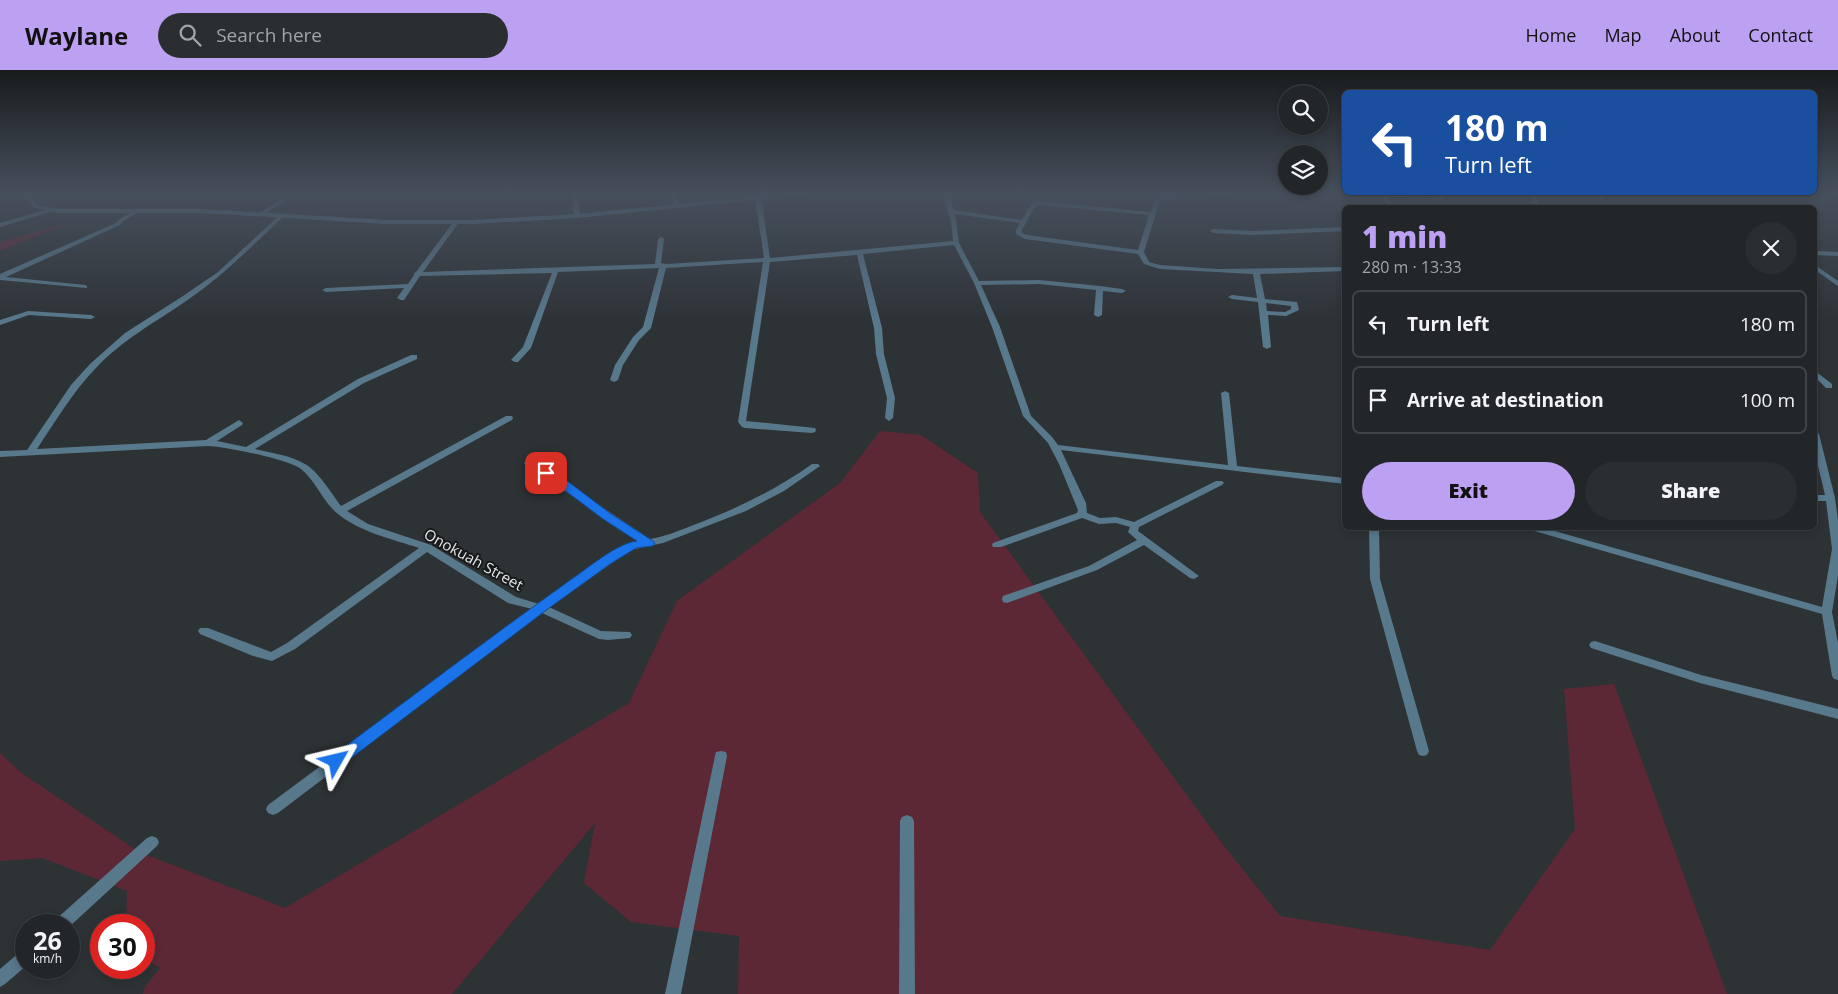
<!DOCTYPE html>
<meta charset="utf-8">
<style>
body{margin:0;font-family:"Open Sans",sans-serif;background:#2a2e30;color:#f1f3f6;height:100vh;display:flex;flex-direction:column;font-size:19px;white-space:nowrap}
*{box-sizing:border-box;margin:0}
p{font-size:16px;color:#a2a5a8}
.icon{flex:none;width:28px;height:28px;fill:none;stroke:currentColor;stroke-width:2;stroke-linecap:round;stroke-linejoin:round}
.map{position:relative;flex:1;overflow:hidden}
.panel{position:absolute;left:1342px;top:135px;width:475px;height:325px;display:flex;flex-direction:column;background:#222628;border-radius:8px;box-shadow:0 2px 8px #0003,0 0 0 1px #3f4345}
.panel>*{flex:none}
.top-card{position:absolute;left:1342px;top:20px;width:475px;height:105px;border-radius:8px;box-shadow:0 2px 8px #0003,0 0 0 1px #3f4345;background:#1a4fa0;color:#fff;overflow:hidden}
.tools{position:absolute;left:1278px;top:15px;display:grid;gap:10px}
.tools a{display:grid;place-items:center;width:50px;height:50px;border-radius:50%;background:#222628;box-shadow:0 2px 8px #0003,0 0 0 1px #3f4345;font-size:25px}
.speed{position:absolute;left:15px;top:844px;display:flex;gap:10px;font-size:25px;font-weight:700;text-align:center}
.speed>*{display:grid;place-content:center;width:65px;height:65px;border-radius:50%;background:#222628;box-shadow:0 2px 8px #0003,0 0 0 1px #3f4345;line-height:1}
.speed small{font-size:12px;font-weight:400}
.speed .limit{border:8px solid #d22;background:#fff;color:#111}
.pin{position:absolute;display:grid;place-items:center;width:42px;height:42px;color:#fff;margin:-21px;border-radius:10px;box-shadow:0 2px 8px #0006}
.me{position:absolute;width:55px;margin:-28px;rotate:53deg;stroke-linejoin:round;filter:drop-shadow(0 0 4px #0008)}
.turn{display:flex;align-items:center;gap:18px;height:105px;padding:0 20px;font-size:22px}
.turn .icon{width:65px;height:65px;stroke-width:2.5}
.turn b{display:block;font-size:35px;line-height:42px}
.round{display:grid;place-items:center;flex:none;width:52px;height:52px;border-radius:26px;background:#2a2e30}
.headline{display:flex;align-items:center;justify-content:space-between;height:85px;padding:0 20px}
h1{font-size:30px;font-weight:800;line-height:38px;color:#bca0f2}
.primary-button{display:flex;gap:10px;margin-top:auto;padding:10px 20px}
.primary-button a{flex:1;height:58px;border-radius:30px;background:#bca0f2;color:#111;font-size:20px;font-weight:800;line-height:58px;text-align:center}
.primary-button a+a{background:#2a2e30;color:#f1f3f6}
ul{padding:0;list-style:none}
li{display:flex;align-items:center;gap:15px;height:68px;margin:0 10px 8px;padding:0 10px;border:2px solid #3f4345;border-radius:8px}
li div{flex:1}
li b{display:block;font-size:19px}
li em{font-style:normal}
header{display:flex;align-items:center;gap:30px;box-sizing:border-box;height:70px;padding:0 25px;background:#bca0f2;color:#111}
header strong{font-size:24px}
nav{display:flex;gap:28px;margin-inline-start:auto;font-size:18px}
.search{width:350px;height:45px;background:#2a2e30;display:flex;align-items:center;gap:12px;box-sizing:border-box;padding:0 18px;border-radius:28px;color:#a2a5a8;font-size:19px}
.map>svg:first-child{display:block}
.green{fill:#5d2836}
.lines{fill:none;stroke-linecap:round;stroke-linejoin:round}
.minor{fill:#58788c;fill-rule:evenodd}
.tertiary{fill:#58788c;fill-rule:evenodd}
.route{fill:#1a73e8;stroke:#114b97}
.labels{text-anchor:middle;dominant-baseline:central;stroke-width:4;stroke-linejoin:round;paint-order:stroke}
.street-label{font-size:15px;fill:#e3e7e9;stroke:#17191b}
</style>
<header>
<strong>Waylane</strong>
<div class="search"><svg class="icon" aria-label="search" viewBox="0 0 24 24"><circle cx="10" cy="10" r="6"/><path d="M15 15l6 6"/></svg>Search here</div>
<nav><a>Home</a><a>Map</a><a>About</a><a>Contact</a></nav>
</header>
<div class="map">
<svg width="1838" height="924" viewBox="0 0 1838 924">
<rect width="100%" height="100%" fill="#2d3235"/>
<path class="green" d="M74 151 0 181V172Z
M880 361 921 365 978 403 980 442 1224 776 1280 846 1490 880 1575 759 1564 619 1614 614 1727 924H738L739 866 631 852 584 813 595 753 452 924H143L145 917 160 898 144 888V855H126L127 821 43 788 0 791V683L20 702 139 782 285 838 629 633 677 531 840 413Z"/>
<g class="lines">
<path class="minor" d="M291 123H298L263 145 258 144Z
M572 123H578L580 146 577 148 574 146Z
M670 123H676L679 136 674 135Z
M942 123H948L954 140 1022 150 1031 134 1039 131 1151 142 1155 128 1158 126 1237 123 1234 125 1160 130 1144 182 1149 192 1160 195 1218 199 1345 197V201L1260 204 1265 229 1297 232 1299 240 1286 246 1268 245 1271 277 1267 279 1263 277 1258 232 1232 229 1228 227 1232 225 1257 228 1253 204 1160 199 1144 194 1138 184 1025 169 1016 164V160L1020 153 955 144 959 173 979 211 1039 210 1100 216 1122 219 1126 221 1122 223 1103 221 1102 245 1098 247 1094 245 1096 220 1039 214 981 215 1000 257 1031 346 1052 367 1058 375 1228 395 1221 323 1225 321 1229 323 1237 396 1345 408V414L1061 380 1086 433 1087 443 1100 448 1116 447 1134 452 1216 411H1222L1224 413 1222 415 1139 457 1138 461 1199 506 1194 509 1190 508 1144 475 1097 500 1007 533 1003 532 1002 529 1003 526 1089 496 1137 470 1128 462 1130 457 1116 453 1099 454 1082 448 1001 477H993L992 475 993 473 1077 443 1078 440 1059 394 1048 373 1023 346 992 257 974 213 954 175 863 184 882 258 884 284 895 328 893 348 889 351 885 348 887 328 876 284 874 258 857 185 770 192 746 351 815 358 816 360 815 362 812 363 745 358 742 357 738 352 763 192 666 198 651 258 639 270 623 295 618 310 614 312 610 310 615 295 633 267 643 257 659 198 558 202 531 278 518 292H515L511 290 523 277 552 203 420 206 404 230H401L397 228 404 218 326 222 322 220 326 218 408 214 414 205V203L416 202 454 151 456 150 459 152 423 202 655 194 658 169 661 167 664 169 661 193 666 194 764 188 755 127 758 125 761 127 770 188 953 171 951 151ZM1039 135 1149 145 1138 180 1027 165 1022 163V160L1035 136ZM1266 233 1291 236V239L1285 242 1267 241Z
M1371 123H1397L1443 126 1446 128 1443 130 1387 126 1397 138H1390L1380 125Z
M1442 123H1473L1474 124 1471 126 1445 125Z
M1527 123H1533L1542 138H1536Z
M1595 123H1601L1605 130 1604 131H1600Z
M51 138 54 140 53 141 0 157V153Z
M134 141 139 142 122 152 120 155 6 207 85 215 87 216V218L0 210V204L116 153 118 150Z
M282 143 285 145 284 146C253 175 224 205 189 229 156 252 123 269 95 299 72 323 55 352 37 379L206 370 239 350 243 353 242 355 217 371 246 377 358 309 411 285H417V289L364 313 255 379C271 383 290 385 305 394 318 401 332 424 341 436L506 346H512L513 348 512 350 347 441 368 454 431 475 516 527 539 534 623 476 639 471 526 395 524 393 526 391H532L548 401 650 469C664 467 678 461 691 456 734 440 774 421 812 394H818L820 396 784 421 746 441 663 473 631 480 549 537 601 561 630 562 632 565 630 568 608 570 599 569 542 543 278 743 273 745 268 743 266 739 268 735 532 539 508 533 427 482 295 579 272 591 253 586 200 564 198 561 200 558H208L271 582 287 573 419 478C392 469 360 462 338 444 323 432 316 411 301 399 288 389 226 377 208 376L0 387V381L27 380 71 315 90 294 125 263 183 226 218 202Z
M1345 157V161L1252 165 1213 163 1210 161 1213 159 1252 161Z
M1815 181 1838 182V186L1815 185Z
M1815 195 1838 211V216L1815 200Z
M28 241 91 245 95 247 91 249 29 245 0 255V250Z
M1815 301 1832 314V318H1826L1815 307Z
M1815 361 1819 364 1835 428 1838 450V506L1832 542 1838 573V610L1834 609 1832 606 1822 544 1531 460 1530 458H1544L1822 537 1832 479 1826 431H1815V425H1825L1815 383Z
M1369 458H1379L1380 509 1429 681 1427 685 1423 686 1419 685 1417 681 1370 509Z
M1595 571 1701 605 1838 639V649L1700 613 1591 578 1589 575 1591 572Z
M721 681 726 682 727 686 681 924H665L715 686 716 682Z
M907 745 912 747 914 751 915 924H899L900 751 902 747Z
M152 766 157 768 159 772 157 776 69 857V855H53L55 850 147 768Z
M26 879V896L5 914 0 917V899L21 881Z"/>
<path class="tertiary" d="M20 123H26L38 135 57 139H202L386 150H473L577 144 789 123H808L805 125 577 148 473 154H386L202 143H57L34 137Z"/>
</g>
<linearGradient id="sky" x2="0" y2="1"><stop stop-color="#191c1d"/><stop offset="0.49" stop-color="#464f5c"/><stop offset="1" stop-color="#464f5c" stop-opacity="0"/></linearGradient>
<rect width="1838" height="252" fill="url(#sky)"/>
<path class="route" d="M546 400 566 410 611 444 653 471 655 473 653 476 636 478 610 494 545 541 342 695 336 697 331 695 329 691 331 687C410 628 489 568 569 511 587 499 617 473 637 471L603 449 558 415 542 405 540 403Z"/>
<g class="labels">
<g class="street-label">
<text transform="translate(474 489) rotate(29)">Onokuah Street</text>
</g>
</g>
</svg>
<div class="tools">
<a><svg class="icon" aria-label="search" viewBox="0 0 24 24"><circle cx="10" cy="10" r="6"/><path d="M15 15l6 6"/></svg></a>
<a><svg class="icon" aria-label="layers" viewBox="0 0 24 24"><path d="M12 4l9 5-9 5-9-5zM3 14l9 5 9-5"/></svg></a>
</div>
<div class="speed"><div>26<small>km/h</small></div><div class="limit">30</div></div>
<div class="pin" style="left:546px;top:403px;background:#d93025"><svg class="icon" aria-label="arrive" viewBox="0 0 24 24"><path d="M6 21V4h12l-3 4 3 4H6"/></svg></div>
<svg class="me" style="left:336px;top:691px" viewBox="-20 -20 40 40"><path d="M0-17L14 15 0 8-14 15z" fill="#1a73e8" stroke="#fff" stroke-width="4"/></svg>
<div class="top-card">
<div class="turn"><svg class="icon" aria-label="left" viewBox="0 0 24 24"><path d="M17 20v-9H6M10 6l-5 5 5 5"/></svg><div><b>180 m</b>Turn left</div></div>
</div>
<section class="panel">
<div class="headline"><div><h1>1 min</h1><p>280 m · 13:33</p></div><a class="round"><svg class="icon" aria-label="close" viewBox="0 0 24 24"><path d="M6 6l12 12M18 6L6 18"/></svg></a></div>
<ul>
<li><svg class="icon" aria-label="left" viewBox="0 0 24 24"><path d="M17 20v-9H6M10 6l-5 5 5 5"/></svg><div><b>Turn left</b></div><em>180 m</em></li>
<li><svg class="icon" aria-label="arrive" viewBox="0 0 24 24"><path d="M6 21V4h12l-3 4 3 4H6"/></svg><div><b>Arrive at destination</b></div><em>100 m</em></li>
</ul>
<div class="primary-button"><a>Exit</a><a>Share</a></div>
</section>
</div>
